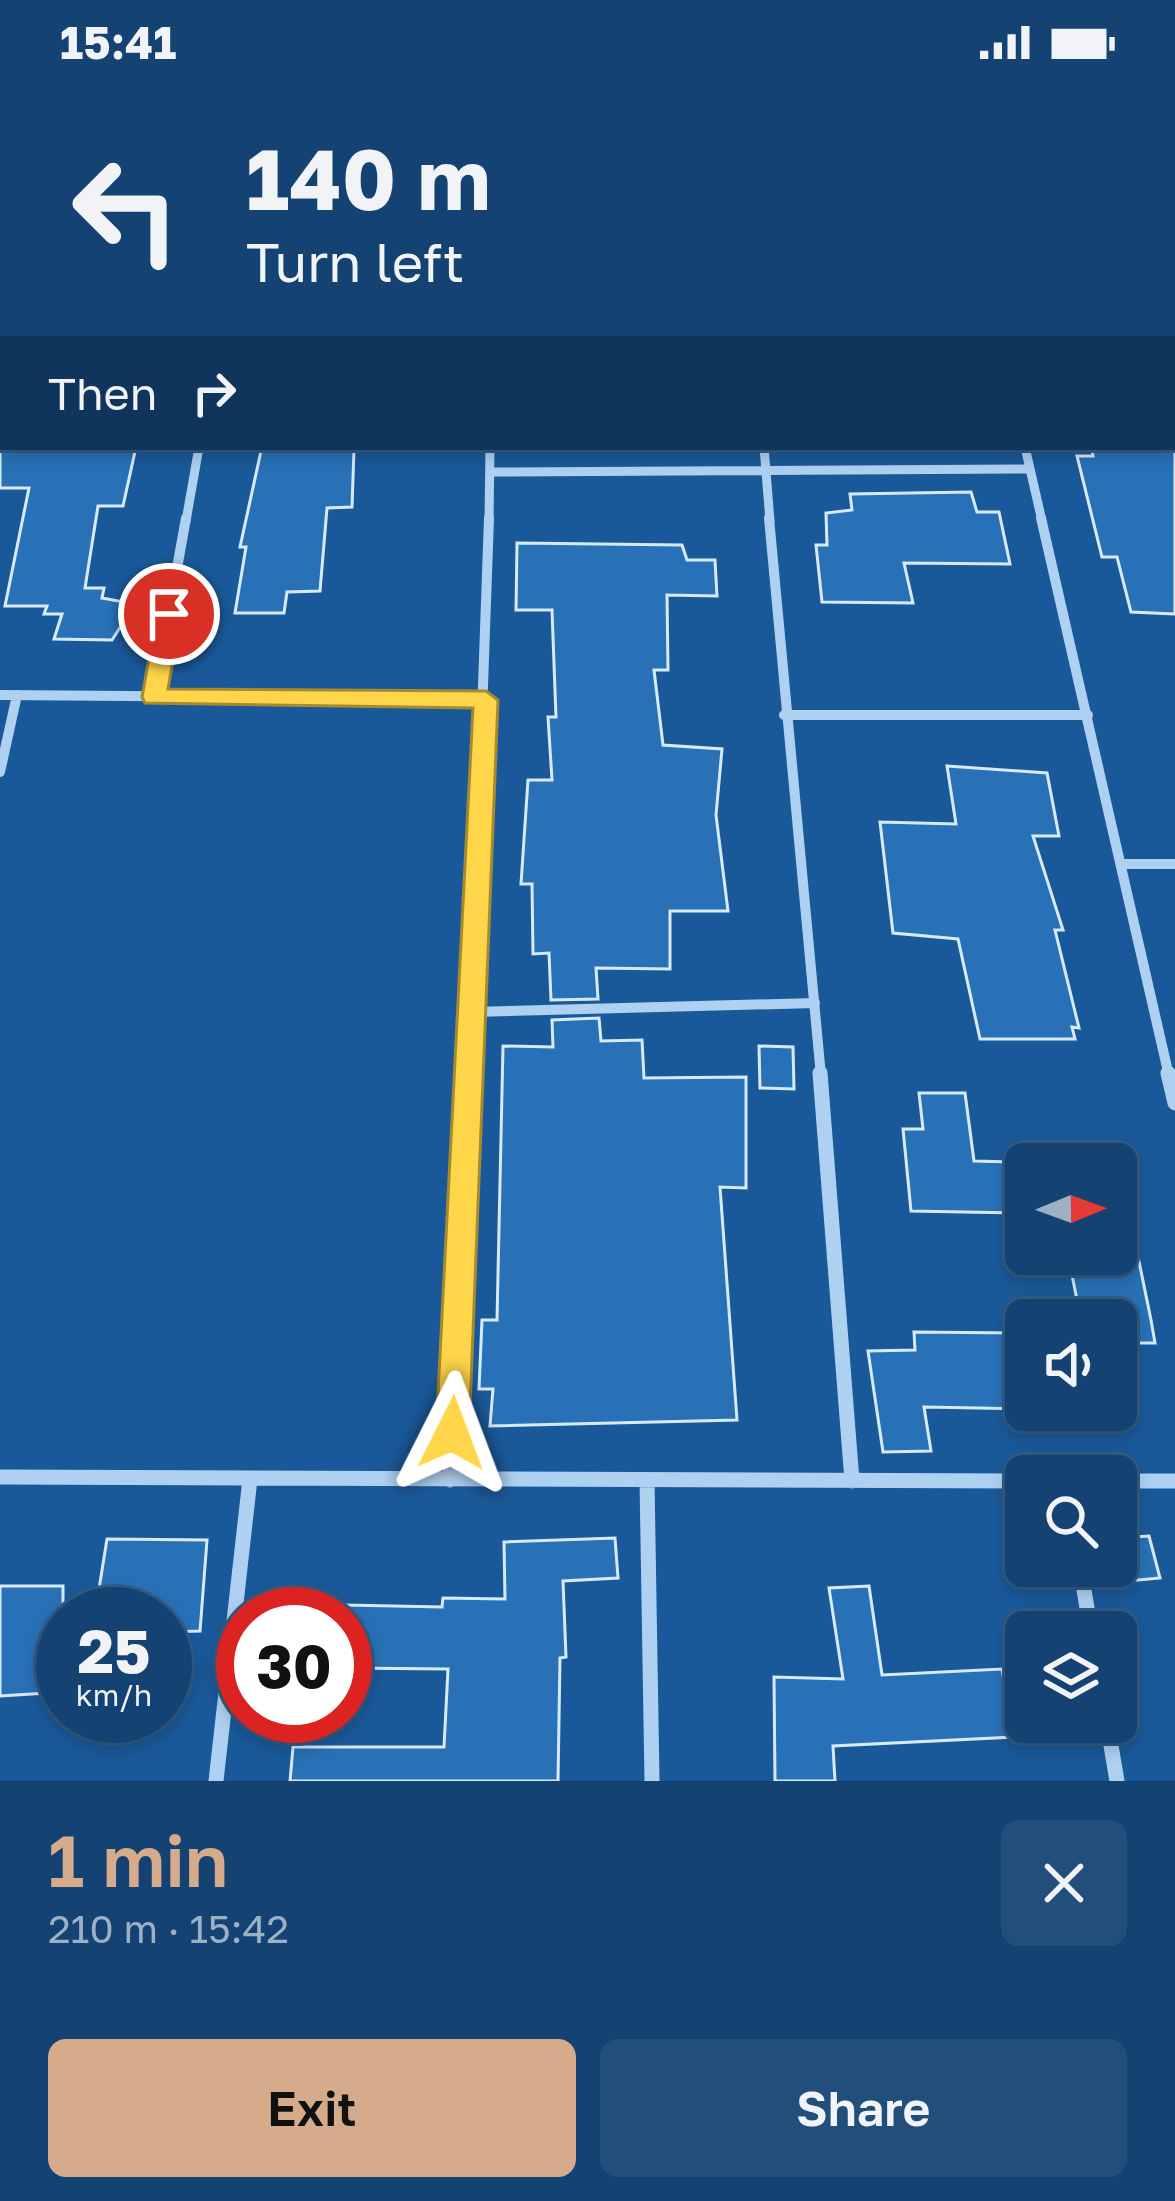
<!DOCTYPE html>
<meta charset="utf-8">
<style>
body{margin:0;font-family:"Golos Text",sans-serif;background:#214e7b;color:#f1f3f6;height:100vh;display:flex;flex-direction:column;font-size:45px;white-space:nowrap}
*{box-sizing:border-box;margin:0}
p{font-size:39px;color:#9db0c4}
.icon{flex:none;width:66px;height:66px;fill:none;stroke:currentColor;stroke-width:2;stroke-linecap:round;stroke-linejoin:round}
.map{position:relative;height:1697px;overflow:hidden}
.panel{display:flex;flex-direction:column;background:#144373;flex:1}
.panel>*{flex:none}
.hud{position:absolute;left:0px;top:0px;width:1176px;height:366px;box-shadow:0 6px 18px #0003,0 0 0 3px #335c85;background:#144373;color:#f1f3f6;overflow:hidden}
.needle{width:78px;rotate:89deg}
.controls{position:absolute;left:1005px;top:1059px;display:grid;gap:24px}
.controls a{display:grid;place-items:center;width:132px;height:132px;border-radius:18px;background:#144373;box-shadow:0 6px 18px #0003,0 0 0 3px #335c85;font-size:60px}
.speed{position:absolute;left:36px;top:1503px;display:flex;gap:24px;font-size:60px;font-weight:700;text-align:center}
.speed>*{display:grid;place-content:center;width:156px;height:156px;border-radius:50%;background:#144373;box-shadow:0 6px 18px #0003,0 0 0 3px #335c85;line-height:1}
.speed small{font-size:30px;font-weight:400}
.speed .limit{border:18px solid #d22;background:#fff;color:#111}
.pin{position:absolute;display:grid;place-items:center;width:102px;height:102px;color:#fff;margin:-51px;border:6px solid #fff;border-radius:50%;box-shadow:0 3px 12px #0007}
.me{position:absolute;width:132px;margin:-66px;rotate:3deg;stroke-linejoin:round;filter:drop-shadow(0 0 9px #0008)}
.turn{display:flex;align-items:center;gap:42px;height:252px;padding:0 48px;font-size:54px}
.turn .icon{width:156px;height:156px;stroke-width:2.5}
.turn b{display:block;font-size:84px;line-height:102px}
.then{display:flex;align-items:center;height:114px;padding:0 48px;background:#0003;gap:24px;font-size:45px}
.round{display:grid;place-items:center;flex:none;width:126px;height:126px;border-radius:18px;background:#214e7b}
.overview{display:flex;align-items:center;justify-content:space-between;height:204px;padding:0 48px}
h1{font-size:72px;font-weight:600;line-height:90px;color:#d6ab8b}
.primary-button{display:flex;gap:24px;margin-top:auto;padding:24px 48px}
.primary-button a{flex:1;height:138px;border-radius:18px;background:#d6ab8b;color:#111;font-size:48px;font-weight:600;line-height:138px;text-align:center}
.primary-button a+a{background:#214e7b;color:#f1f3f6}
.status{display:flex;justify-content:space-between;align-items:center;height:84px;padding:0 60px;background:#144373;direction:ltr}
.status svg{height:33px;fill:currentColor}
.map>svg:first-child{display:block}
.building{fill:#2971b7;stroke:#d7eafc;stroke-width:3}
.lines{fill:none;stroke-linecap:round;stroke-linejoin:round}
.street-far2{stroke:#afd1f1;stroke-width:9}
.street-far1{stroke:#afd1f1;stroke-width:10}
.street{stroke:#afd1f1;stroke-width:15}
.route{fill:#ffd54a;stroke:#a68a30;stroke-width:3}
</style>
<div class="status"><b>15:41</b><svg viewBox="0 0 49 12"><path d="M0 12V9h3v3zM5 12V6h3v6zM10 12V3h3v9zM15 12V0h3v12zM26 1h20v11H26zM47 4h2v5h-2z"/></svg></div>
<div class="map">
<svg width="1175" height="1697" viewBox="0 0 1175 1697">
<rect width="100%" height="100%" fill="#1a5999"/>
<path class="building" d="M0 363H136L123 422H98L85 504H104L102 514 135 520 112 556 54 555 62 530H44L47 522H5L29 404H0Z
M1091 363H1175V530L1131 528 1117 473H1102L1077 372H1093Z
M354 365 352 423 327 424 320 507 287 508 284 529H235L246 463H240L261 367Z
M971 408 977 428H999L1010 480 904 479 913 519 822 518 816 461H827L826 429 852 426 850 410Z
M517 459 682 461 687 476H715L717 512 667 511 668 586H654L663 661 722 665 716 731 728 827H670V885L596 884 598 915 551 916 549 869 533 870 532 800H521L528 696H552L548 633H556L552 526H516Z
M947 682 1047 689 1059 752H1033L1063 846H1055L1079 944 1072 943 1075 955H980L958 855 893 849 880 738 956 740Z
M599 934 601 957 642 956 644 994 746 993V1104L720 1103 737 1336 490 1342 493 1305H479L482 1236H497L503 962 553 963 552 936Z
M759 962 793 963 794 1005 760 1004Z
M919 1009H965L974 1077 1013 1078 1020 1129 911 1127 903 1045H923Z
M1133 1148 1151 1236 1155 1259H1116V1236H1081L1069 1176 1116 1175V1149Z
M914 1248 1016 1249 1025 1325 924 1323 931 1367 883 1368 868 1267 915 1266Z
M1149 1452 1160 1494 1116 1498V1454Z
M615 1454 618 1494 563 1497 566 1573 560 1574 558 1697H290L293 1663H444L448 1585 345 1584V1521L442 1523 443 1514 505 1515 504 1458Z
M107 1455 207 1456 200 1547 165 1548V1530H95Z
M0 1502H63V1608L0 1612Z
M869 1502 882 1591 1002 1585 1014 1653 833 1662 835 1697H775L774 1593 843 1595 829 1504Z"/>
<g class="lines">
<path class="street-far2" d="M1173 45 1175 51
M0 139 3 130
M764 363 770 437
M1025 363 1042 437
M491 388 1029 385
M186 437 199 363
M489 437 490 363"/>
<path class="street-far1" d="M769 434 821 992
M1041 434 1169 992
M0 611 486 615
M154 613 186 434
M784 631H1088
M0 688 17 611
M1121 780H1175
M472 928 815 919
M469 992 489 434"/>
<path class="street" d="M820 989 852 1397
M1168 989 1175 1019
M0 1393 1026 1397
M450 1396 469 989
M647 1396 652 1697
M1116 1397H1175
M1080 1482 1091 1548
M1107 1638 1117 1697
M216 1697 250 1395"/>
</g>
<path class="route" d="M169 522 181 530 168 605 486 607 498 616 469 1349 464 1360 452 1364 440 1360 436 1349 473 624 145 619 142 613 157 530Z"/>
</svg>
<div class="controls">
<a><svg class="needle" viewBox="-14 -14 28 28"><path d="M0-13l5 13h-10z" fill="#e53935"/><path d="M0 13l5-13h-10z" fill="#9db0c4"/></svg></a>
<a><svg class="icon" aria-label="sound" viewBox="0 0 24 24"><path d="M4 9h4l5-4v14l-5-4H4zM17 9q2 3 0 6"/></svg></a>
<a><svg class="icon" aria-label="search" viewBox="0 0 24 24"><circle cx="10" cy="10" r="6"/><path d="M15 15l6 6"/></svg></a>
<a><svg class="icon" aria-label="layers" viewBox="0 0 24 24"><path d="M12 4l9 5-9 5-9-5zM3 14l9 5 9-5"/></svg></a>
</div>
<div class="speed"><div>25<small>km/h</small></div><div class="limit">30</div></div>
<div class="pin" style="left:169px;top:530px;background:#d93025"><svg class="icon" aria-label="arrive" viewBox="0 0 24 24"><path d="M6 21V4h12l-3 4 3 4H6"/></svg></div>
<svg class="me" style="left:452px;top:1349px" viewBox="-20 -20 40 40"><path d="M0-17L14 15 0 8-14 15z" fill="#ffd54a" stroke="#fff" stroke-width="4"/></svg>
<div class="hud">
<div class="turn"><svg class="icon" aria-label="left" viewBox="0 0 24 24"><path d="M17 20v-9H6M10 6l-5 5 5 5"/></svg><div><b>140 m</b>Turn left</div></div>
<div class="then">Then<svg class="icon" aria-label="right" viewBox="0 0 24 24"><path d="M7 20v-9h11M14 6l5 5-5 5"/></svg></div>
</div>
</div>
<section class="panel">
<div class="overview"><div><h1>1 min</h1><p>210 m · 15:42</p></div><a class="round"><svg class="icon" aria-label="close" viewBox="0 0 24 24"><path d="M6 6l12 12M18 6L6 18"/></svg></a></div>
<div class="primary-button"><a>Exit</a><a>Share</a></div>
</section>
